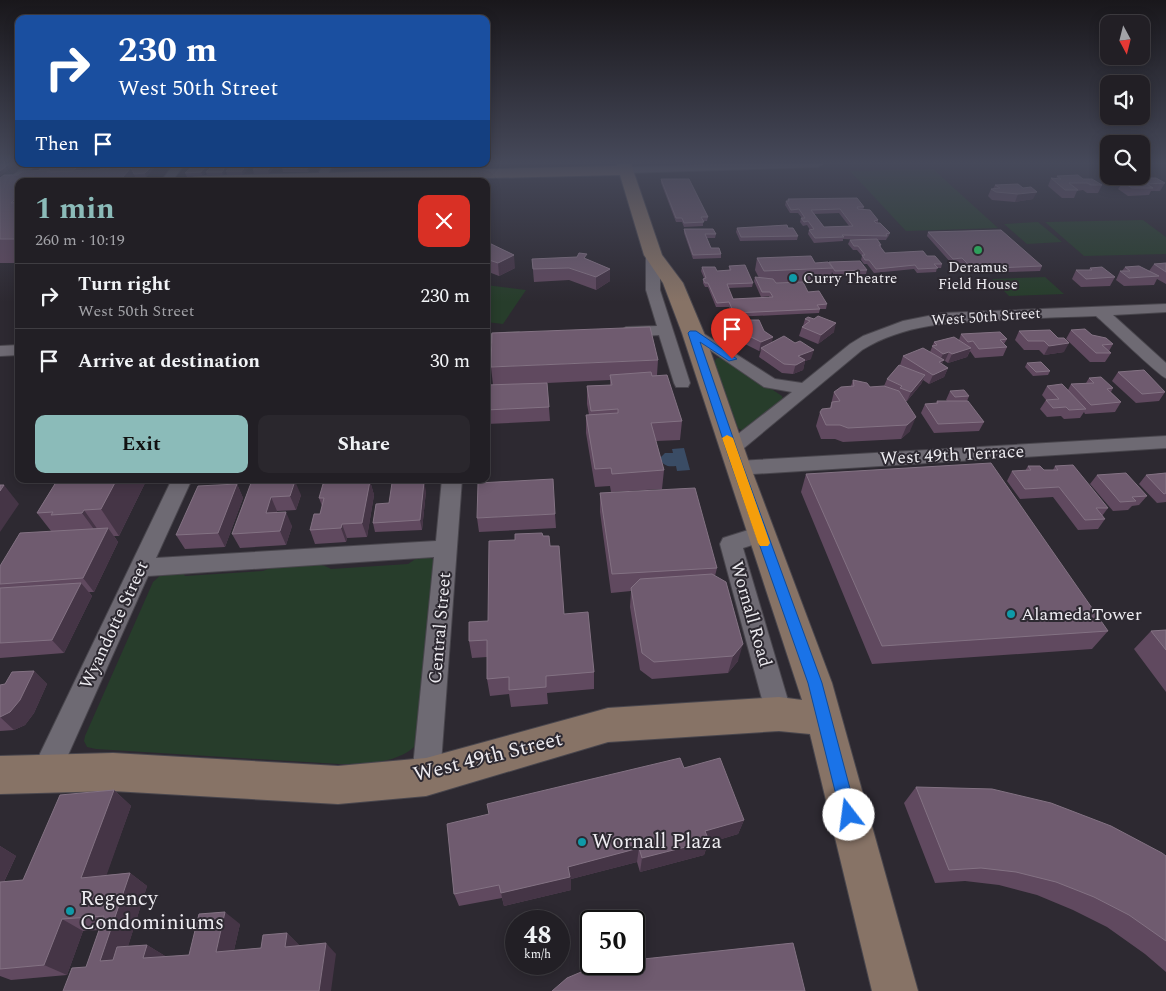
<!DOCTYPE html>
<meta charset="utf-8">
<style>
body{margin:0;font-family:Spectral,serif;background:#2a272d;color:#f1f3f6;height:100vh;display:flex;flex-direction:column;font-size:19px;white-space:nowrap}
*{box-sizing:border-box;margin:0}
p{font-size:16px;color:#a2a2a7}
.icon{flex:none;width:28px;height:28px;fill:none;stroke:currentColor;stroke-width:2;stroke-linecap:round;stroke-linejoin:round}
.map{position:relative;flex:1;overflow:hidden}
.sheet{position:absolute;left:15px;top:178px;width:475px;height:305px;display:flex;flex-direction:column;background:#221f25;border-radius:10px;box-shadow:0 2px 12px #0003,0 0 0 1px #3f3d42}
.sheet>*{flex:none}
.hud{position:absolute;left:15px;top:15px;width:475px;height:152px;border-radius:10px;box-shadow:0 2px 12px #0003,0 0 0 1px #3f3d42;background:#1a4fa0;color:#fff;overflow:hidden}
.needle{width:32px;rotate:173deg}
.fabs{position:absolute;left:1100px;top:15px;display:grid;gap:10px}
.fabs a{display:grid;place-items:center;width:50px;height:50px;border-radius:10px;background:#221f25;box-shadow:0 2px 12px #0003,0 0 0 1px #3f3d42;font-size:25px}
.speed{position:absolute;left:505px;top:910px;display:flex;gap:10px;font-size:25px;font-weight:700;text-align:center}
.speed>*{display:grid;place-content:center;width:65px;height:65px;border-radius:50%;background:#221f25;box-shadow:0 2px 12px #0003,0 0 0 1px #3f3d42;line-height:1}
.speed small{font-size:12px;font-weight:400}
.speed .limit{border:2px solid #111;border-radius:8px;background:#fff;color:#111}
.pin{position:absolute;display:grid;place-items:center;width:42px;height:42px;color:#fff;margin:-51px -21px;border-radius:50% 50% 50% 0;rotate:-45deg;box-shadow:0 0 5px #0007}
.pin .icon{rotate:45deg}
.me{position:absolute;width:55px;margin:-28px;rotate:345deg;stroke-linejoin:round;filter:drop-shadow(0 0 4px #0008)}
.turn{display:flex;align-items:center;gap:18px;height:105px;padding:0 20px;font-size:22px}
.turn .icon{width:65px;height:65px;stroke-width:2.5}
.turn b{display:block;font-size:35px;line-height:42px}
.then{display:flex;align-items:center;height:48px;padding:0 20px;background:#0003;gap:10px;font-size:19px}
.round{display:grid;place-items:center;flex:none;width:52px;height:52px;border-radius:10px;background:#2a272d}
.summary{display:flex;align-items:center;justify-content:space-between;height:85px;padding:0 20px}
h1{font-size:30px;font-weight:700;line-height:38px;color:#8bbbb9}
.primary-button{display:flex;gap:10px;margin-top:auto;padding:10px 20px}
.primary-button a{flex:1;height:58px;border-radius:10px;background:#8bbbb9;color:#111;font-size:20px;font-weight:700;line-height:58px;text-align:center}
.primary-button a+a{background:#2a272d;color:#f1f3f6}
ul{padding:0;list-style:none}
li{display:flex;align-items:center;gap:15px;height:65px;padding:0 20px;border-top:1px solid #3f3d42}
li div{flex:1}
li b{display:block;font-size:19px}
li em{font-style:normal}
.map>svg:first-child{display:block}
.green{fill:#273d2b}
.water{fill:#3a4c65}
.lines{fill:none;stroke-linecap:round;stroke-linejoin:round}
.street-casing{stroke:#49464d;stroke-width:2}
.secondary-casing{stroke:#49464d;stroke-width:2}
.street{fill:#6e6a73;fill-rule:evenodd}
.secondary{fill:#877366;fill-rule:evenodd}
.wall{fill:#60495f;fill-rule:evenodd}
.shaded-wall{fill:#453546}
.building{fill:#6f5b6f;stroke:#837283;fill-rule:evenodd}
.route{fill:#1a73e8;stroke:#114b97}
.slow{fill:#f59e0b}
.leisure-dot{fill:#2e9e5b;stroke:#2d2931;stroke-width:2}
.culture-dot{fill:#0f9aa8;stroke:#2d2931;stroke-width:2}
.labels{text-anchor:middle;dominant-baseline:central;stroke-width:4;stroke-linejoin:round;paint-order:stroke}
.far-poi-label{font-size:15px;fill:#eeecf1;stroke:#2d2931}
.far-street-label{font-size:15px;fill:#eeecf1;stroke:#2d2931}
.street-label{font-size:18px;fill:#eeecf1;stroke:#2d2931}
.poi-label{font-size:18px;fill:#eeecf1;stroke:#2d2931;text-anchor:start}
.near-street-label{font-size:21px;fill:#eeecf1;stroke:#2d2931}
.near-poi-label{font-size:21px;fill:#eeecf1;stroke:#2d2931;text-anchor:start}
</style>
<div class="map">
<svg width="1166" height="991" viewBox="0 0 1166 991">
<rect width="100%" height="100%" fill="#2d2931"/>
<path class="green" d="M933 169 998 228 906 231 850 171Z
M1143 220 1166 237V254L1084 256 1045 222Z
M1038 222 1062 242 1027 244 1004 224Z
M1045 277 1064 294 1009 296 992 279Z
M486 285 526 290 503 324 486 322Z
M717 358H725L782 396 784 401 743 431 738 428 714 362Z
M429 557 434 560 419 742C401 764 365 764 339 764L96 749 87 747 84 741 85 736 153 582 163 573 182 571 185 576 263 571C281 564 314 559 331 569L408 564 417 558Z"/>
<path class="water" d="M684 448 690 470 677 471 676 466C668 467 663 466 660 458L665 453H673L672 449Z"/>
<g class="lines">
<g class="street-casing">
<path id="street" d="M27 164H38L0 194V185Z
M174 164H185L172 181H161Z
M323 164H333L325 181H315Z
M729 164H823L818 167 626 173 621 170 626 167Z
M653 251 660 255V290L690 383 688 387H676L674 383 659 335 626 337 618 332 626 327 657 326 646 290V255Z
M1166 304V312L1113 315 1166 363V378C1159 376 1107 325 1096 316 1065 317 1033 318 1001 320 952 322 904 324 862 350L738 453 731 455 724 453 722 449 724 445 792 392 764 387 685 333 688 330H698L775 379 802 383 850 344 863 336 903 321 943 313Z
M519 332 527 337 525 340 486 344V334Z
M19 345V355L0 356V346Z
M1166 436V448L738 475 731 473 728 468 731 463 738 461Z
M172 479H192L156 558 436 541 442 479H462L440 777 436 787 426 791 416 787 412 777 434 557 148 576 56 782 46 786 36 782 32 772 36 762Z
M761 526 768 528 772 534 768 540 743 548 792 714 788 723 779 726 770 723 766 714 720 544 723 538Z"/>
</g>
<g class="secondary-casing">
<path id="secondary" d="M617 164H631L662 255 683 283 704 333 751 468 832 683 918 991H872L810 734 779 731 608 742 426 796 338 804 113 791 0 794V756L113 753 338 766 426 758 608 708 779 697 802 700 682 333 663 283 644 255 620 175 364 181H186L194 176 617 166Z"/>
</g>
<use href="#street" class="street"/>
<use href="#secondary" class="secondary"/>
</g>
<path class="wall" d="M86 164 79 171 123 169 128 164H158L146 177 19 181V263H0V178L39 170Z
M214 164H228L229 167 223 175 207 176 206 172Z
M234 164H248L249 166 243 175H227L226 171Z
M272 164H274L275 165 269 174H254L253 170Z
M287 164H312V165H311V167L308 172H283L282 168Z
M355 164H369L355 165Z
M209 167 203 176 187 177 185 173Z
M1057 176 1083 179 1102 185 1098 193H1087L1083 190 1077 191 1074 198H1062L1048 186 1051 178 1056 179Z
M1116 176H1137L1140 178 1165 183 1160 191H1151L1149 195 1128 196 1118 189 1121 185 1114 180Z
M661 179 708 217 707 221H703V226L684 227 682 222H676L661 183Z
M995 185 1033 199 1015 202 992 200 988 196 991 189H993Z
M788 199 864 207 863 210 878 220V223L890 233 888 237 887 238 886 240H877L881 245V248L885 253 927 256 942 264 941 268H937L936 272 917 273 914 269 874 273 867 264H864L861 260 862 256 857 250H853L848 244 850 240H864L843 239V241L814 243 808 234 809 230H810L807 225 803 226 800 222 801 218H802L798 213H790L785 205 786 201H787ZM839 213 849 226 824 227 814 214Z
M737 228H788L798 236 797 240 740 241 736 232Z
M684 229 716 234 715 238H707L711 248 721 254V258L693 259 684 233Z
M928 232 1042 266 1040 271 971 273 961 263H951L927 236Z
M486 239 490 240V244L515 268 499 276 486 271Z
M757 258 815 263 867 270 866 274 834 275 832 272 829 281 776 283 808 292 827 304 826 309H820L819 313 733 317 729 307H716L708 287H705L703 283V279L704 278 701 271 702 267 717 271 729 270V266L753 283 752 287 728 288 733 299 770 298 769 296 761 297 754 281 755 277 759 278 755 270Z
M532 259H587L610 269V281L596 290 569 280 534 282Z
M1166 263V284L1157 279 1154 285 1124 286 1116 280 1120 271H1122L1125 267 1149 271 1154 264Z
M1090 268 1115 277 1110 286 1081 287 1072 279 1076 270H1089Z
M805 319 834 332 818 344 799 336 802 327 803 326Z
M731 326 764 331 772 342 811 359 805 361 803 370 793 374 782 373 759 357 761 350 759 351 739 341 740 339 729 335Z
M1050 330 1064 352 1044 355 1039 350H1024L1015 340 1019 331Z
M1071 330 1092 335 1113 344 1109 351 1111 353 1105 362H1090L1066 339Z
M961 334 1007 339 1004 344 1007 347 1003 356 975 358 970 351 967 357 948 363 945 361H943L942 364 948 368 944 377 929 384 923 380 921 384 907 401H905L910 431 901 439 843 442 835 439H821L816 426 820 412 830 408 834 392 851 386 853 380 870 387 884 386 887 379 900 365 903 356 930 352 934 342 959 340Z
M658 360 657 375 682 421 680 440 656 441 664 470 662 489 611 492 610 486 595 487 586 433V415H589L587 404V386L610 385V380L547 383 550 421 486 424V385H493L491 367Z
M1027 363 1050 371 1048 375 1033 376 1025 367Z
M1118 372 1165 392 1159 401 1136 403 1112 381Z
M1089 378 1113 388 1111 392 1121 402 1115 412 1085 414 1084 412 1080 418 1064 419 1061 416 1047 417 1040 409 1046 400 1042 395 1047 386 1068 390 1071 384 1086 383Z
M950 391 969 396 967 401 984 422 979 431 934 433 921 413 925 404 936 403 937 401H947L946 400Z
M1028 466 1044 470H1053L1055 466 1108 508 1102 516 1105 519 1098 529 1078 530 1053 497 1020 499 1007 481 1012 471H1025Z
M1166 473V502L1157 503 1139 484 1146 475Z
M806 474 1108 631 1092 649 872 664 801 492Z
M1097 475 1147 496 1139 505 1132 506 1128 510 1113 511 1090 484Z
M58 479H147L119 536H114L118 542 94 592H89L92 596 64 653 0 658V566L51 531 37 513Z
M329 479H347L348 482 370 481 374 495 367 537 347 538 346 542 315 544 310 530 320 514 322 506 319 498 327 483Z
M251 483 301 495 296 510 277 511V513L292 526 286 545 240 548 232 534Z
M237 484 243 498 225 547 185 549 176 535Z
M426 491 422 530 375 532 373 523 389 503Z
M600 493 717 568 715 576 738 661 728 673 652 679 640 670 630 607 631 591 611 593 600 512Z
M555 514 556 528 479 532 477 518Z
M543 536 550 546 564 614 594 672V689L547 693 548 704 511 707 509 694 490 696 487 679V657L472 658 469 641 488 621 515 540Z
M1166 630V692L1134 649 1151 631Z
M34 671 47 684 34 713 25 725 14 730 0 731V685L5 684Z
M684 768 744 820 738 834 708 843 704 855 640 872 637 862 571 879V890L504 906 502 898 459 906 454 894Z
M916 787 1166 856V972L1145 954 1107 927 1073 910 1037 895 999 885 965 881 935 883 904 803Z
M114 790 131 806 106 875 130 873 147 886 128 946 147 945 165 956V957L189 955 240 924 234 950 261 948 287 933 299 945 336 954 86 967 99 930 83 931 67 975 11 980 0 976V846L16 856 4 882 23 880Z"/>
<path class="shaded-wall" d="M9 164H16L0 176V171Z
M81 164H86L70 178 69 175Z
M154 164H158L146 177 145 173Z
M208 164 209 167 203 176 201 172Z
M227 164H228L229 167 223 175 222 172Z
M247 164H248L249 166 243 175 242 171Z
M272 164H274L275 165 269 174 268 170Z
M310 164 311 167 308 172 307 169Z
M131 168 137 181H119Z
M1037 192 1033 199 1015 202 1018 194Z
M19 196V216L11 203Z
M514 255 515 268 499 276 498 263Z
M610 269V281L596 290V277Z
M836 323 834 332 818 344 821 335Z
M773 337 771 346 761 348V350L759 351 761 342Z
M1069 343 1064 352 1044 355 1049 346Z
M971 348 967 357 948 363 952 354Z
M814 350 811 359 805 361 803 370 793 374 798 356Z
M949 352 945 361H943L940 369 935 371 943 354Z
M948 368 944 377 929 384 933 375Z
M925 375 921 384 907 401 911 392Z
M916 417 910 431 901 439 907 425Z
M117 479H147L119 536 101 509Z
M295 481 301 495 296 510 290 496Z
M370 481 374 495 367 537 362 523Z
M424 482 426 491 422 530 420 520Z
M237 484 243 498 225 547 218 533Z
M4 485 19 504 0 532V491Z
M271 497 277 511 272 527 266 513Z
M84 510 103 537 102 540 82 513Z
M286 512 292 526 286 545 280 531Z
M342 524 347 538 346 542 341 528Z
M108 528 118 542 94 592 83 578Z
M81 583 92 596 64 653 52 640Z
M743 644 738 661 728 673 733 656Z
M34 671 47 684 34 713 25 725 14 730 0 717Z
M114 790 131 806 101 891 81 878Z
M744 820 738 834 708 843 704 855 640 872 642 858 705 831Z
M0 846 16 856 0 890Z
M639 848 637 862 571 879V890L504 906 501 893 568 867Z
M130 873 147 886 120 972 100 961Z
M225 912 240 924 231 963 216 952Z
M62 919 83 931 67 975 44 965Z
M287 933 299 945 297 958 285 947Z
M326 943 336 954 331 991H319Z
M147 945 165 956 162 969 143 958Z"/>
<path class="building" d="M0 164H9L0 171Z
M47 164H81L72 171 51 172 49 170H39Z
M128 164H154L145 173 134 174 131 168 123 169Z
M195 164H208L201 172 185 173Z
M214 164H227L222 172H206Z
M234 164H247L242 171H226Z
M257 164H272L268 170H253Z
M287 164H310L307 169 282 168 284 165Z
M104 166H113L109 169H100Z
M131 168 119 181H19V196L11 203 19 202V239H0V178L4 175H18L23 171 49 170 47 172Z
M1078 175 1083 179H1092L1102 185H1091L1087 183H1069L1078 190H1065L1051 178 1061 179 1057 176Z
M1123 176H1137L1140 178H1156L1165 183 1147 184 1153 188H1132L1122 182 1127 181 1124 179H1128Z
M661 179H689L708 217H701L704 222 684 223 682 218H676Z
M179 180H192L191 181H178Z
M302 180V181H276Z
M1018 184 1023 188 1031 187 1037 192 1018 194 996 192 991 189 1000 188 995 185Z
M857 198 864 207H857L858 209 870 210 878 220 874 221 876 223H880L890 233 886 234 887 236 842 235 844 237 815 238 809 230 814 229 808 221 804 222 801 218H805L799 209 791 210 786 201H789L788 199ZM840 209 853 226 824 227 811 210Z
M787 225 788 228H793L798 236 741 237 737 228Z
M684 229H713L716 234H705L711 248H719L721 254 693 255Z
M1001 230 1042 266 973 269 962 258 953 259 928 232Z
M486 239 490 240 487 242 514 255 498 263 486 259Z
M877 239 881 245H879L885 253 923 251 927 256H935L942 264H934L938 268 918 269 915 265 876 269 869 260H865L862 255H865L858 246H854L850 240Z
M579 253 587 254 584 258 610 269 596 277 569 268 533 269 532 259 577 257Z
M811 256 815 263 828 262 833 268 764 271 757 258Z
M860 261 867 270 835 271 829 262Z
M1166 263V272L1154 264Z
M745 265 753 283 727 284 733 299 773 297 770 292H762L755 277 773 279 776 283 803 282 808 292 819 291 827 304 817 305 820 309 734 313 729 302 717 303 708 283H705L703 279 706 278 702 267H715L717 271 731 270 729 266Z
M1139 266 1159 276 1129 278 1120 271H1130L1125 267Z
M1102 267 1115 277 1086 279 1076 270H1092L1090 268Z
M818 316 836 323 821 335 802 327 810 321 805 319 808 317 814 319Z
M745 320H759L764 331 773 337 761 342 741 332 743 331 731 326 735 321 741 324Z
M650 327 658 360 491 367 492 333Z
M1085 329 1092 335 1106 338 1113 344 1102 345 1111 353H1096L1071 330Z
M1050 330 1058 338H1064L1069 343 1049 346 1044 341H1028L1019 331Z
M1000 332 1007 339 1000 340 1007 347 979 349 973 341 968 342 961 334Z
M784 336 795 343 800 341 814 350 798 356 805 360 796 365 784 364 761 348Z
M954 337 971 348 952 354 949 352 943 354 932 346 937 345 934 342Z
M923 348 944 360 939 362 948 368 933 375 903 356Z
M1041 362 1050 371 1036 372 1027 363Z
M899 365 925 375 911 392 900 388 902 386 887 379Z
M1144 370 1165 392 1142 394 1118 372Z
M651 372 652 376 667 375 682 421 651 423 664 470 612 474 611 468 595 469 586 415 618 413V409L591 411 587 386 612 385 610 375Z
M1101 377 1113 388 1107 389 1121 402 1091 405 1071 384 1094 383 1089 378Z
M853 380 867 383 870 387 884 386 899 391 916 417 907 425 848 428 840 425H826L820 412 822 409 831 408 832 402 840 401 834 392 841 387 854 386Z
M547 383 549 407 486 410V385Z
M1062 384 1086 409 1069 410 1066 407 1053 408 1046 400 1059 399 1047 386Z
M964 390 969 396 955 397 950 391Z
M937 401H968L984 422 938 424 925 404 938 403Z
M991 463 1108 631 882 646 806 474Z
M1073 465 1108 508H1096L1105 519 1085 520 1059 487 1025 489 1012 471 1031 470 1028 466H1040L1044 470H1058L1055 466Z
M1126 473 1147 496 1132 497 1136 501 1120 502 1097 475Z
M1166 473V493L1164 494 1146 475Z
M58 479H117L101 509 84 510 82 513 51 515 53 512 37 513Z
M329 479H346L345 482 370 481 362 523 342 524 341 528 310 530 314 514H320L324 498H319L323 484 327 483Z
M553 479 555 514 477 518 478 483Z
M295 481 290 496 271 497 266 513 286 512 280 531 232 534 251 483Z
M424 482 420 520 373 523 376 504 389 503 392 483Z
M237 484 218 533 176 535 198 486Z
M0 485H4L0 491Z
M695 488 717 568 612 574 600 493Z
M108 528 83 578 0 584V566L20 533Z
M542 533 543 536H549L550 546H559L564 614 588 612 594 672 546 676V687L509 690V677L487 679V640L469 641V622L488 621 489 541 515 540V534Z
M712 574 726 582 743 644 733 656 654 662 642 653 631 588 640 579Z
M81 583 52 640 0 643V588Z
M1166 630V650L1151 631Z
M34 671 20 700 10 712 0 717V685L5 684 12 672Z
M680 758 684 768 720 758 744 820 705 831 709 841 642 858 639 848 568 867 570 877 501 893 499 885 454 894 447 824 489 814 487 804Z
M916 787 992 789 1051 803 1111 826 1162 853 1166 856V941L1129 915 1094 897 1056 882 1016 872 981 868 949 870Z
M114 790 81 878 130 873 100 961 113 960 117 947 147 945 143 958 189 955 199 914 225 912 216 952 261 948 263 935 287 933 285 947 326 943 319 991H63L72 968 86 967 104 916 62 919 44 965 0 969V882L23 880 60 795Z
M793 943 805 991H552L567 978 600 964H634V960Z"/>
<linearGradient id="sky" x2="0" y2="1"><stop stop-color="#19171b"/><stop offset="0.54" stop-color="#46495a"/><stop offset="1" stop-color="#46495a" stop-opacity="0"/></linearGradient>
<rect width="1166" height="302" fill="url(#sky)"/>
<path class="route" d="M690 331H696L737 359 729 361 700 342 740 458 822 683 857 815 855 821 849 823 843 821 841 815 808 683 729 458 688 333Z"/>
<path class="slow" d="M727 435 733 438 770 543 768 546H760L758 543 722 438Z"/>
<circle class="leisure-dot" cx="978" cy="250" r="5"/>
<g class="culture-dot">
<circle cx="793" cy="278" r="5"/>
<circle cx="1011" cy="614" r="5"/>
<circle cx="582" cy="842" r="5"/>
<circle cx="70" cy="911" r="5"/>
</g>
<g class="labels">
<g class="far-poi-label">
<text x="978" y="267">Deramus<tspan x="978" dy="17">Field House</tspan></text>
<text x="803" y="278" text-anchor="start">Curry Theatre</text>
</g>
<g class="far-street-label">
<text transform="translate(986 317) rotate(-4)">West 50th Street</text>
</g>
<g class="street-label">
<text transform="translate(952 455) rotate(-3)">West 49th Terrace</text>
<text transform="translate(751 614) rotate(74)">Wornall Road</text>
<text transform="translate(114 625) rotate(-65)">Wyandotte Street</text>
<text transform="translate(440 628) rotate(-85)">Central Street</text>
</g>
<g class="poi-label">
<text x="1021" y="614">AlamedaTower</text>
</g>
<g class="near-street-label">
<text transform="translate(488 757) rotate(-14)">West 49th Street</text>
</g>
<g class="near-poi-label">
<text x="592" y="842">Wornall Plaza</text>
<text x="80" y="899">Regency<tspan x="80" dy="24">Condominiums</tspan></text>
</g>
</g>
</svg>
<div class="fabs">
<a><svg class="needle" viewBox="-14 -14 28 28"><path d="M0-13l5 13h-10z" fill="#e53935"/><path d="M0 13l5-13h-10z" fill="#a2a2a7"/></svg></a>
<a><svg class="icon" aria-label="sound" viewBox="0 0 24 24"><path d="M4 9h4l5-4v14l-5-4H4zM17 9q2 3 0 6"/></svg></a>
<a><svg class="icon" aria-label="search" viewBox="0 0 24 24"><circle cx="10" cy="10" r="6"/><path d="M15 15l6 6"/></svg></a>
</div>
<div class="speed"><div>48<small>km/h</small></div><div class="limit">50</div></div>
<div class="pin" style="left:732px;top:359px;background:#d93025"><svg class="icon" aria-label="arrive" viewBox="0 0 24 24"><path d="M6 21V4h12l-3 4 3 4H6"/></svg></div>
<svg class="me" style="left:849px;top:815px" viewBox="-20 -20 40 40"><circle r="19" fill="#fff"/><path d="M0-13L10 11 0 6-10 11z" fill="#1a73e8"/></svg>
<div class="hud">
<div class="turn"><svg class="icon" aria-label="right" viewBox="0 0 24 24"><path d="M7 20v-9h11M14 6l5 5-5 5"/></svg><div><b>230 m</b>West 50th Street</div></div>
<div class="then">Then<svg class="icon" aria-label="arrive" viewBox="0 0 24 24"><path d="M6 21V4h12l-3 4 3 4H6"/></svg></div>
</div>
<section class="sheet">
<div class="summary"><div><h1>1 min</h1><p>260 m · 10:19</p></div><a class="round" style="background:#d93025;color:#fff"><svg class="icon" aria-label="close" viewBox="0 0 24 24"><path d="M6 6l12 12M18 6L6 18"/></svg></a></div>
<ul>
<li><svg class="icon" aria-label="right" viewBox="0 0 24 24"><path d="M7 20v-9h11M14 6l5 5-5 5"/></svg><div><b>Turn right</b><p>West 50th Street</p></div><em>230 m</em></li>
<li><svg class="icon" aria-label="arrive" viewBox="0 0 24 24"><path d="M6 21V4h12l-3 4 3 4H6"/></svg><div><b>Arrive at destination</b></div><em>30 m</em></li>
</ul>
<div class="primary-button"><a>Exit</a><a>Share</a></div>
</section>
</div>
